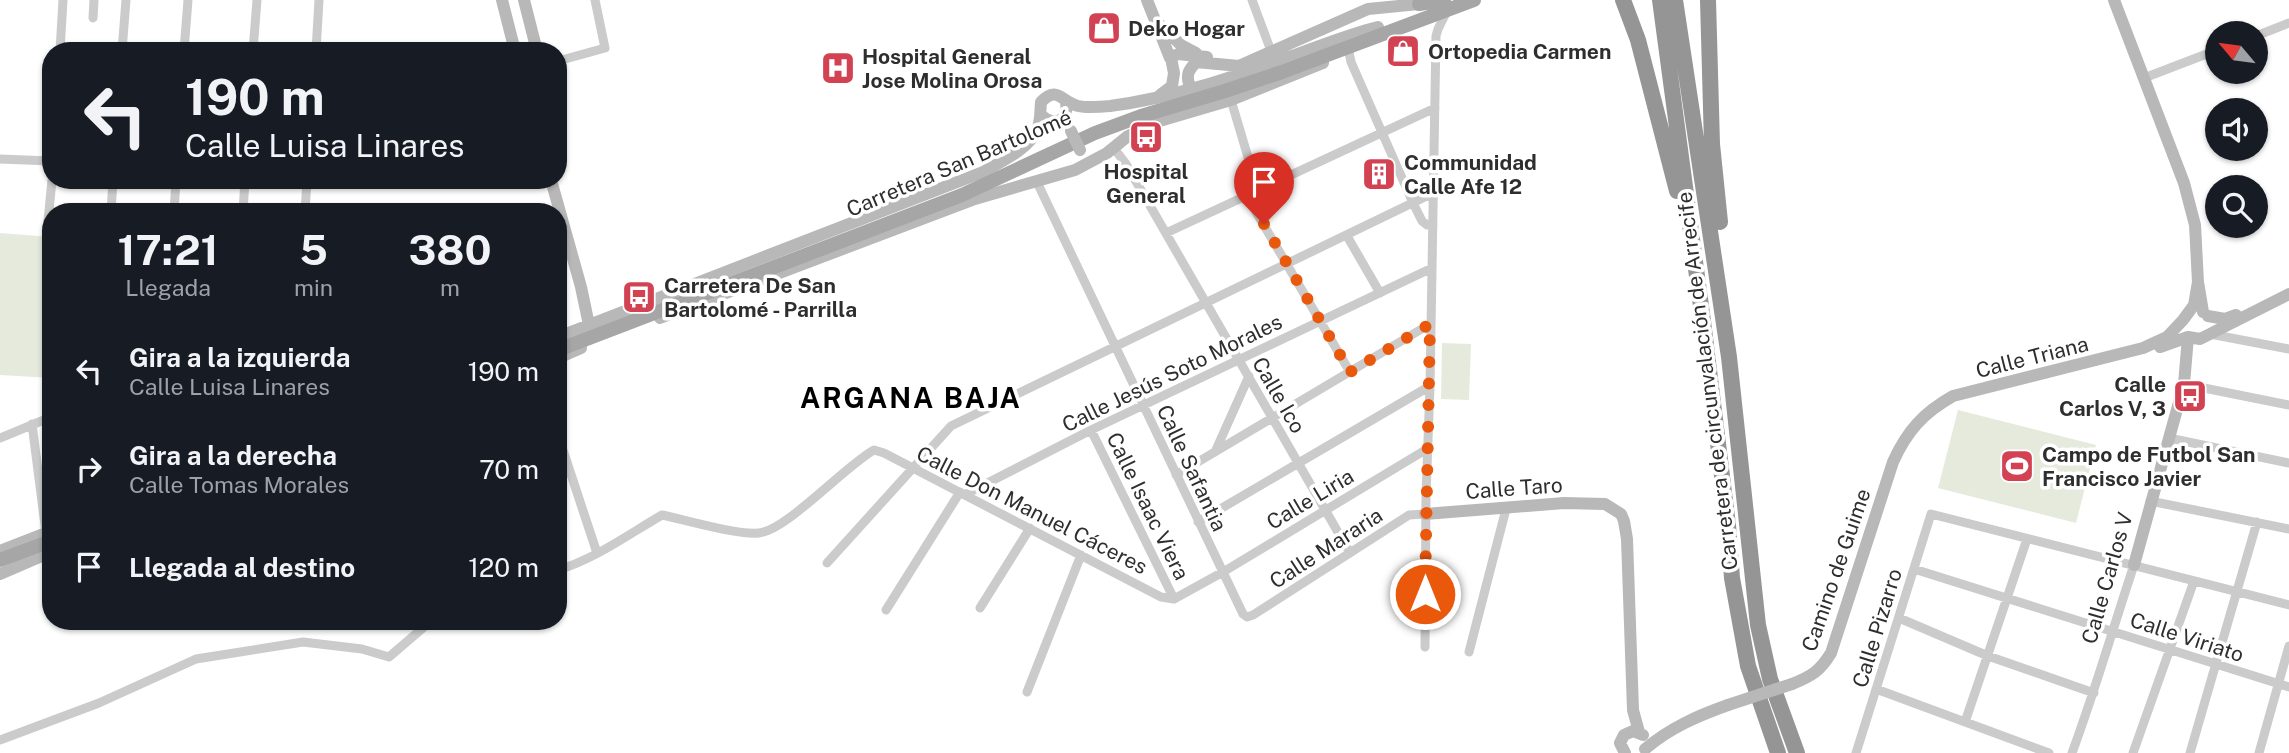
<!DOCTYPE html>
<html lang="es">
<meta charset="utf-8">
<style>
body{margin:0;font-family:"Public Sans",sans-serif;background:#242831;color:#f1f3f6;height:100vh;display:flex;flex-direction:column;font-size:26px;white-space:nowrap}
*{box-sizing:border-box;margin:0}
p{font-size:23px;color:#9ea1a6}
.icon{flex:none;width:38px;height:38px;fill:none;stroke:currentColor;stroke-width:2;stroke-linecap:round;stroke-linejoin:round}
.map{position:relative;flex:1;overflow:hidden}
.panel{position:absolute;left:42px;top:203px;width:525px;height:427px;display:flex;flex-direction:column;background:#171b24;border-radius:28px;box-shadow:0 2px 5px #0004}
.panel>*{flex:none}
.banner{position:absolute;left:42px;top:42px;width:525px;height:147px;border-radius:28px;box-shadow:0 2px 5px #0004;background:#171b24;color:#f1f3f6;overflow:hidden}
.needle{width:46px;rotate:299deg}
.tools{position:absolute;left:2205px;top:21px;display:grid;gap:14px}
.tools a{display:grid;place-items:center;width:63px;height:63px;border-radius:50%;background:#171b24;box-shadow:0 2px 5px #0004;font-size:35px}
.pin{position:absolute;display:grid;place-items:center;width:60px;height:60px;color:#fff;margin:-72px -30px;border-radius:50% 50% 50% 0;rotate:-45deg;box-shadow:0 0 7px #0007}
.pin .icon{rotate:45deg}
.me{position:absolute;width:77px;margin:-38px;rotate:0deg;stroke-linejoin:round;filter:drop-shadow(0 0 5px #0008)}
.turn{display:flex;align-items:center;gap:24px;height:147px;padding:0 28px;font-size:32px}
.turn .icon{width:91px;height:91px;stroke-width:2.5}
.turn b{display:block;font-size:49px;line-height:60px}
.eta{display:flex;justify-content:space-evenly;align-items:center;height:119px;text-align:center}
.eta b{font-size:42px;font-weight:700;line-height:49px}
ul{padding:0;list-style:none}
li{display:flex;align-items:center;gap:21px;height:98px;padding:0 28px}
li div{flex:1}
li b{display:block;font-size:26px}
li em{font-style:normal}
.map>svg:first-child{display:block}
.green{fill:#e5eadd}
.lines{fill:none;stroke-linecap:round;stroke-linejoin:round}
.street{stroke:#cbcbcb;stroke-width:9}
.secondary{stroke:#b8b8b8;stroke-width:12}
.primary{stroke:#a6a6a6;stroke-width:14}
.highway{stroke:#959595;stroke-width:16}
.secondary-bridge{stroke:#b8b8b8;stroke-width:12}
.route{stroke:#ea580c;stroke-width:12;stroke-dasharray:0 21.6}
.labels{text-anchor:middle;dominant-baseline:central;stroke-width:7;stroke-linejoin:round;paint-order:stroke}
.poi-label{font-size:21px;font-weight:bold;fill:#2e2e2e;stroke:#fff;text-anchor:start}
.street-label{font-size:21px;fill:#2e2e2e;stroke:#fff}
.district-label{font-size:28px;font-weight:bold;letter-spacing:2px;fill:#000;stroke:#fff}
</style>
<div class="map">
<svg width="2289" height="753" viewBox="0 0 2289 753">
<rect width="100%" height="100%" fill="#fff"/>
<path class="green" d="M0 233 51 237V378L0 375Z
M1442 343 1471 344 1469 400 1441 399Z
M1958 410 2096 445 2076 523 1938 488Z"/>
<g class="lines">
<path class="street" d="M1252 0 1271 51
M93 18 94 0
M2256 36 2289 23
M60 51 63 0
M122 51 126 0
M184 51 188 0
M253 51 257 0
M316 51 319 0
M1349 52 1351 62 1413 203 1422 221 1427 225H1433
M558 61 605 48 595 0
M2144 78 2217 50
M1231 100 1258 191 1252 205 1350 372
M1113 147 1126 164 1350 553
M0 159 51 161
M1036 180 1243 614 1247 617 1253 615 1409 515 1425 514
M111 212 113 180
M174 212 176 180
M243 212 245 180
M305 212 307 180
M48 221 52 180
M1166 233 1435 108
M1347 236 1380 293
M558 255 571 252
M2210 334 2289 349
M2184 384 2289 405
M32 424 46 533
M1091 430 1174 599
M558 435 597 553
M0 438 51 417
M2169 438 2289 463
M1215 452 1249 376
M1176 475 1430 324
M966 494 1091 430 1432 268
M2150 501 2289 529
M1198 522 1430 386
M827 563 951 426 1433 193
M1914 569 2289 687
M558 570C595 559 629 534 662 515 686 520 736 535 759 533 787 530 845 466 874 450L884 453 1161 597 1174 599
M1174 599 1223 572 1427 449
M980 608 1030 528
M886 610 960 492
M1899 618 1988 656 2094 693
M1425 647 1426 495 1430 386 1436 36 1438 29 1447 11
M1469 652 1506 509
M1876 689 2049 753
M1027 692 1081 555
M1965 722 2027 539
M0 740 99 703 196 659 303 642 362 649 389 657 431 621
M1856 753 1931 514 2289 605
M2072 753C2095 691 2113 628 2134 565
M2133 753 2194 581
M2190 753 2257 522
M2259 753 2289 646"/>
<path class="secondary" d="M502 0 515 51
M524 0 537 51
M1147 0 1170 58
M2114 0 2184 183 2195 225 2198 282 2203 312
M1158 23 1181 45 1196 53
M1170 58 1178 54 1207 57
M1189 84C1186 74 1189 70 1196 62L1239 66 1368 9 1419 4
M1160 95 1172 86 1174 73 1172 63
M1041 115C1055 128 1069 120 1066 102
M551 180 581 287 589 325
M2208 316 2225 319 2236 315
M660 318 975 199 1075 170 1107 153 1128 136 1156 122 1231 100 1323 63
M558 337 983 172C1000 162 1028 150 1037 130 1041 121 1040 112 1041 102 1058 85 1061 102 1078 106 1087 108 1100 107 1110 106 1173 98 1233 77 1292 56 1320 46 1349 34 1378 27
M2160 347 2188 337 2200 339 2289 294
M558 358 581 348
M1425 514 1564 503 1605 504 1621 514 1624 521 1627 539 1633 710 1639 732
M0 551 51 531
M2134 565 2184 384 2188 337
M0 574 51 552
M1792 684C1812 676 1820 671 1831 653L1893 462C1907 431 1923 413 1953 396L2143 348 2167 337 2183 320 2194 305 2198 282
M1645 749C1670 728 1697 716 1728 705
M1625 753 1620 743 1624 735 1633 731 1643 735"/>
<path class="primary" d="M1419 4 1444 0
M558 350 962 195 1095 133 1141 116 1225 91 1282 72 1474 0
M0 560 51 541"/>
<path class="highway" d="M1623 0 1638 40 1677 191
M1660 0 1703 321 1728 525 1732 578 1748 666 1778 753
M1675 0 1729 357 1758 625 1770 679 1797 753
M1708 0 1712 144 1720 222"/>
<path class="secondary-bridge" d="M1071 131 1080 150
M1728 705 1792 684"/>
</g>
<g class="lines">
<path class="route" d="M1264 224 1350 372 1430 324 1425 594"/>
</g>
<defs>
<g id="shop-square" transform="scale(1.75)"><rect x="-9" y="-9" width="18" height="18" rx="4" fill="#d34252" stroke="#fff"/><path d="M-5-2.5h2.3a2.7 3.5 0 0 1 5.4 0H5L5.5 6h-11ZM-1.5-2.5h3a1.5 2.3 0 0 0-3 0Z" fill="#fff"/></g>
<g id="hospital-square" transform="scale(1.75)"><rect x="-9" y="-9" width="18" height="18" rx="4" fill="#d34252" stroke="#fff"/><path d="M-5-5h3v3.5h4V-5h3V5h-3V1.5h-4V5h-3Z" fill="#fff"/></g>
<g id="bus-square" transform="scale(1.75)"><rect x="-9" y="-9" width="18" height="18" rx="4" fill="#d34252" stroke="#fff"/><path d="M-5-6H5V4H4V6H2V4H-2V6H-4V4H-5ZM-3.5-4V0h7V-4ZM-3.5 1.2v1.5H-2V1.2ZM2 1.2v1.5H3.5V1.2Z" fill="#fff"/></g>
<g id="building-square" transform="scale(1.75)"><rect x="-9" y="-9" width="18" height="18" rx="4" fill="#d34252" stroke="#fff"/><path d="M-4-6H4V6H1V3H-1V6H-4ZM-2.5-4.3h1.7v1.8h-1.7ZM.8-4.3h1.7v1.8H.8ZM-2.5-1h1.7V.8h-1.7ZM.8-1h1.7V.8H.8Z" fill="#fff"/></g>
<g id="stadium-square" transform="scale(1.75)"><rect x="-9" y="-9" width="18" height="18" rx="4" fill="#d34252" stroke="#fff"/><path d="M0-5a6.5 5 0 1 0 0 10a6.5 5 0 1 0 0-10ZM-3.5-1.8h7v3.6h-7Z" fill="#fff"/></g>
</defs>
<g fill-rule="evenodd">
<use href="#shop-square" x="1104" y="28"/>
<use href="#shop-square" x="1403" y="51"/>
<use href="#hospital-square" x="838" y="68"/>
<use href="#bus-square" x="1146" y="137"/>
<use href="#building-square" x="1379" y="174"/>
<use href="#bus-square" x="639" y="297"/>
<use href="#bus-square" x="2190" y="396"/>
<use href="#stadium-square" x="2017" y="466"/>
</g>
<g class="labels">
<g class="poi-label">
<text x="1128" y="28">Deko Hogar</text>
<text x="1428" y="51">Ortopedia Carmen</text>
<text x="862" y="56">Hospital General<tspan x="862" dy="24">Jose Molina Orosa</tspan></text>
<text x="1404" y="162">Communidad<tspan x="1404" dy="24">Calle Afe 12</tspan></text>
<text x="1146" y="171" text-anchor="middle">Hospital<tspan x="1146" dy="24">General</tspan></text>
<text x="664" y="285">Carretera De San<tspan x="664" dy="24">Bartolomé - Parrilla</tspan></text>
<text x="2166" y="384" text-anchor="end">Calle<tspan x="2166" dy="24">Carlos V, 3</tspan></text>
<text x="2042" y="454">Campo de Futbol San<tspan x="2042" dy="24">Francisco Javier</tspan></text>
</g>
<g class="street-label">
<text transform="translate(959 163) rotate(-23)">Carretera San Bartolomé</text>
<text transform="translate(2032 357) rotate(-14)">Calle Triana</text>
<text transform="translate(1172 373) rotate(-26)">Calle Jesús Soto Morales</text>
<text transform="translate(1707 381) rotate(-97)">Carretera de circunvalación de Arrecife</text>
<text transform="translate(1279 395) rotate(60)">Calle Ico</text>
<text transform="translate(1192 468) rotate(65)">Calle Safantia</text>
<text transform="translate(1514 488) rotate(-4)">Calle Taro</text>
<text transform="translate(1310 499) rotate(-31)">Calle Liria</text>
<text transform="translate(1148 506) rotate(64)">Calle Isaac Viera</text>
<text transform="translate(1032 510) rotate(27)">Calle Don Manuel Cáceres</text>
<text transform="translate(1326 548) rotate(-33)">Calle Mararia</text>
<text transform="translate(1836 570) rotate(-71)">Camino de Guime</text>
<text transform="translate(2107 578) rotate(-74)">Calle Carlos V</text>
<text transform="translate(1877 628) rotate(-73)">Calle Pizarro</text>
<text transform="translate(2187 637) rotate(18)">Calle Viriato</text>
</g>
<g class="district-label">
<text x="911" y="397">ARGANA BAJA</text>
</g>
</g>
</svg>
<div class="tools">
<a><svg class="needle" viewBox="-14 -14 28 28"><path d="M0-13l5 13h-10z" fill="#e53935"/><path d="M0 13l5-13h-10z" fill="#9ea1a6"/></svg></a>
<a><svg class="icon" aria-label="sound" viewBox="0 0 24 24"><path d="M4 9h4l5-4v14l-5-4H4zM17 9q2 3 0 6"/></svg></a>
<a><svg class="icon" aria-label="search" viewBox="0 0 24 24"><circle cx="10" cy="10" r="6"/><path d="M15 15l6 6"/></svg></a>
</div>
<div class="pin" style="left:1264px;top:224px;background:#d93025"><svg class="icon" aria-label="arrive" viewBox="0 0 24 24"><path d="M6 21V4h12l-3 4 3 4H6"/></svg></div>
<svg class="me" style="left:1425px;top:594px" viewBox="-20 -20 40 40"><circle r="17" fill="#ea580c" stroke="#fff" stroke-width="3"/><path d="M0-11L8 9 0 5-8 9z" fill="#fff"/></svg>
<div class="banner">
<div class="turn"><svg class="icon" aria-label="left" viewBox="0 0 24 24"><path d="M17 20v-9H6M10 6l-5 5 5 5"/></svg><div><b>190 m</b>Calle Luisa Linares</div></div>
</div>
<section class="panel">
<div class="eta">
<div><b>17:21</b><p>Llegada</p></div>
<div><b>5</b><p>min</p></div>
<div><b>380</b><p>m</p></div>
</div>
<ul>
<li><svg class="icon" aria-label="left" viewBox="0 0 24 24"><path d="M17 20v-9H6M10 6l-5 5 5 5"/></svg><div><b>Gira a la izquierda</b><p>Calle Luisa Linares</p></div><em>190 m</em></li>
<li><svg class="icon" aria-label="right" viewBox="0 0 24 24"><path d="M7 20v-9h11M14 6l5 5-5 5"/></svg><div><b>Gira a la derecha</b><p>Calle Tomas Morales</p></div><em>70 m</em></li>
<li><svg class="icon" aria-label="arrive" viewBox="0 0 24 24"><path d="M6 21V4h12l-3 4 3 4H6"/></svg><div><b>Llegada al destino</b></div><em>120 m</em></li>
</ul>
</section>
</div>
